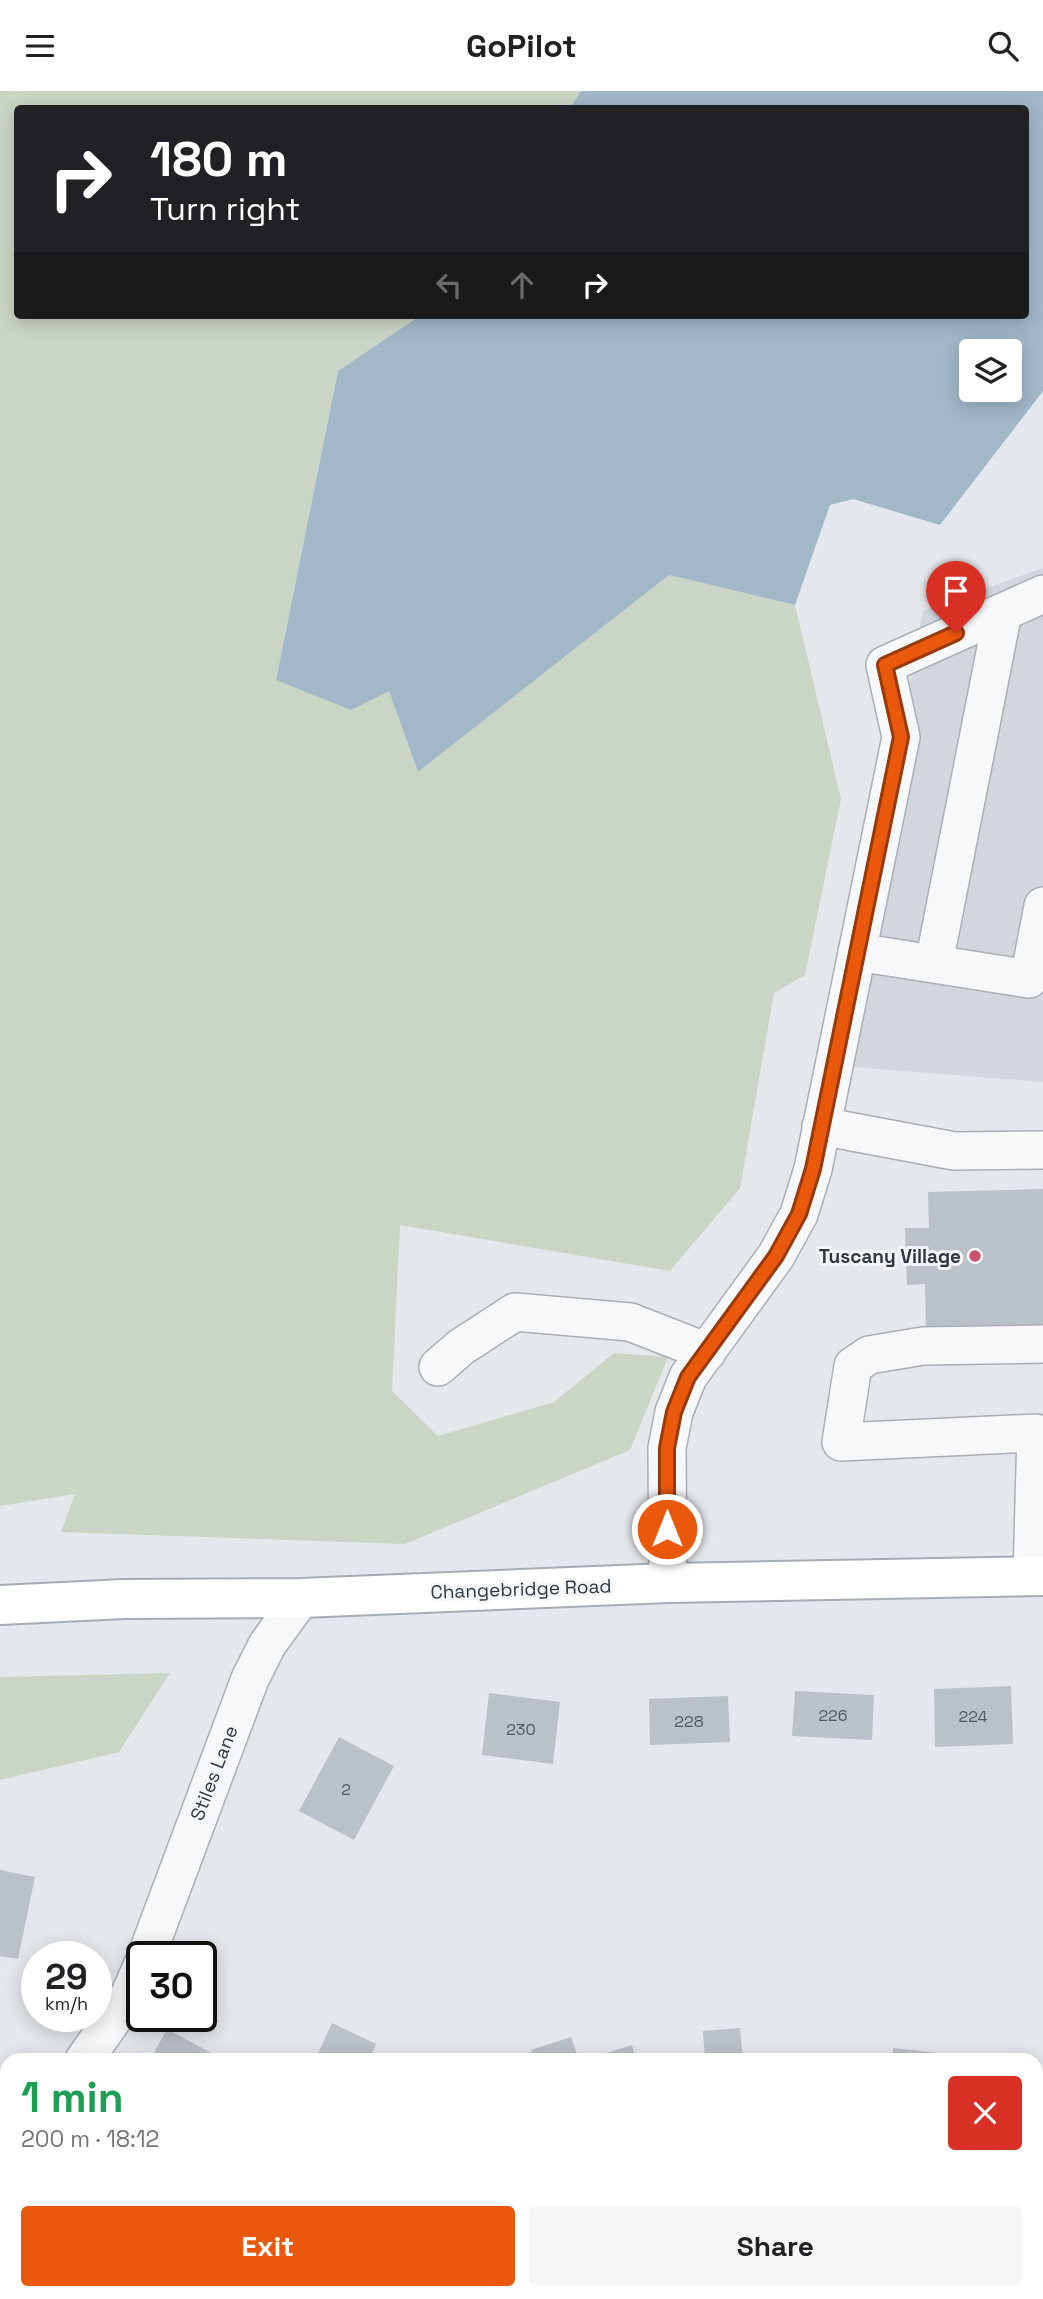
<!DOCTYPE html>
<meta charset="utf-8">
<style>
body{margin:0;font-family:"Space Grotesk",sans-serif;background:#f6f6f6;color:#202124;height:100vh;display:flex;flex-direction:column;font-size:26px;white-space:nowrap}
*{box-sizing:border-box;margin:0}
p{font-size:23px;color:#757577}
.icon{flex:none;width:38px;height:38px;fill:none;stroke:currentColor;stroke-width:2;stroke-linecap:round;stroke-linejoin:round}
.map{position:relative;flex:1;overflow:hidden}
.side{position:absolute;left:0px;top:1962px;width:1043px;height:247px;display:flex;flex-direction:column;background:#fff;border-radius:21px 21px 0 0;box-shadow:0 4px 18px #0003}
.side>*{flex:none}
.hud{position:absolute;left:14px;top:14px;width:1015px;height:214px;border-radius:7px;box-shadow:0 4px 18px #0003;background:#202124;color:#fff;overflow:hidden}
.fabs{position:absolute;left:959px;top:248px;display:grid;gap:14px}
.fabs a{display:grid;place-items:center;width:63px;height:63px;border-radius:7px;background:#fff;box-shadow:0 4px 18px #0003;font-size:35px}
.speed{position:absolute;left:21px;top:1850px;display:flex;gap:14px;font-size:35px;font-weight:700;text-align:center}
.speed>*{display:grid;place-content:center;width:91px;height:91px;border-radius:50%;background:#fff;box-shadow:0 4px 18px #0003;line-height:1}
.speed small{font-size:18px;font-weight:400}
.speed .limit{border:4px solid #111;border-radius:10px;background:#fff;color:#111}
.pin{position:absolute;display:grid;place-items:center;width:60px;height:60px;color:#fff;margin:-72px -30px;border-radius:50% 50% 50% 0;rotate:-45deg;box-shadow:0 0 7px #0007}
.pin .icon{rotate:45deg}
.me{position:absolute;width:77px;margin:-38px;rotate:0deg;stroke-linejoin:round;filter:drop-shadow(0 0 5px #0008)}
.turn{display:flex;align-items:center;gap:24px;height:147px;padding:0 21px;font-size:32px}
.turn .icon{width:91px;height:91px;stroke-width:2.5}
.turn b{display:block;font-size:49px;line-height:60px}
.lanes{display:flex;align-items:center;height:66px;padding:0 21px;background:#0003;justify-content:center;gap:35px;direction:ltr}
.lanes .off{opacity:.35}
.round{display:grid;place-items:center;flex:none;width:74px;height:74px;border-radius:7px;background:#f6f6f6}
.summary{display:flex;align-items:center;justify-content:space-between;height:119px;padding:0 21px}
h1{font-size:42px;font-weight:700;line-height:52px;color:#1e9e55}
.primary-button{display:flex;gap:14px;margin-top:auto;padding:14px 21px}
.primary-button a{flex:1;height:80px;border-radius:7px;background:#ea580c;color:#fff;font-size:28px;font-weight:700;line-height:80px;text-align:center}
.primary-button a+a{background:#f6f6f6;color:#202124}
header{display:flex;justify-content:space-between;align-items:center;height:91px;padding:0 21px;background:#fff;font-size:32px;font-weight:700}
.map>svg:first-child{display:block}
.built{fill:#d2d7dd}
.green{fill:#cbd5c6}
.water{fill:#a1b8c9;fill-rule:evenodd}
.building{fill:#bbc1c8}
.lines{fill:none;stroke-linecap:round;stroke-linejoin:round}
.minor-casing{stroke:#a9afb5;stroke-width:40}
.major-casing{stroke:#a4adb6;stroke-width:42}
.minor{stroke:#f7f8fa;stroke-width:37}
.major{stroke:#fff;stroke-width:38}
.route-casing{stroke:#983908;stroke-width:18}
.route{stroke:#ea580c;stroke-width:12}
.poi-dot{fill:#c8516e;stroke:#f4f6f8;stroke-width:2.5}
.labels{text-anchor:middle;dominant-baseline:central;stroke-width:6;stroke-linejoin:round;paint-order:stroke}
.number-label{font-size:16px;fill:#505a64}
.poi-label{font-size:19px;font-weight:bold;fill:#2c3743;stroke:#f4f6f8;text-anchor:end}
.street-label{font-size:19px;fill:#2c3743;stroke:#f4f6f8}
</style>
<header><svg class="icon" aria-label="menu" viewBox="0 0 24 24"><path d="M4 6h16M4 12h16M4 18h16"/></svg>GoPilot<svg class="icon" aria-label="search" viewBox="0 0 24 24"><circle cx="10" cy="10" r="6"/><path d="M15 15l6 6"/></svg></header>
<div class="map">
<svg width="1043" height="2208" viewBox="0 0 1043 2208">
<rect width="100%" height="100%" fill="#e4e7eb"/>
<path class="built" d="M1043 477V991L840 975 923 520Z"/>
<path class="green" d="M0 0H581L570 18H18V224H421L338 280 276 589 389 600 418 681 669 484 795 514 841 708 805 884 774 902 740 1097 670 1180 400 1134 392 1300 438 1345 554 1311 614 1262 668 1266 630 1359 405 1453 61 1441 75 1403 0 1415Z
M170 1582 119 1661 0 1689V1586Z"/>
<path class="water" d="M581 0H1043V300L940 434 853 408 830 414 795 514 669 484 418 681 389 600 351 619 276 589 338 280 421 224H1026V18L570 17ZM971 261H1010V299H971Z"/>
<path class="building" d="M1043 1098V1236L926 1240 925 1193 907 1194 905 1137H929L928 1101Z
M1011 1595 1013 1653 935 1656 934 1598Z
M795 1600 874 1604 872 1649 792 1645Z
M489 1602 560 1611 553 1673 482 1664Z
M728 1605 730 1651 650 1654 649 1608Z
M339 1646 394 1675 354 1749 299 1720Z
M0 1779 35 1786 18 1868 0 1865Z
M332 1932 376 1953 369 1969H315Z
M740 1937 743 1969H705L703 1940Z
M167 1938 224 1969H150Z
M571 1946 579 1969H534L531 1959Z
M632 1954 636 1969H588L587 1968Z
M893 1957 966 1965V1969H892Z
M829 1964V1969H789V1967Z
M415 2202H476L477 2208H416Z"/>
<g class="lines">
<g class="minor-casing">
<path id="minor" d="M857 861 1029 888 1043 815
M934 872 1003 521
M821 1035 954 1060 1043 1059
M438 1276 461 1256 515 1221 630 1231 707 1261
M1032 1484 1036 1342 841 1351 853 1275 869 1264 923 1255 1043 1253
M668 1492 667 1357 674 1321 688 1286 776 1165 799 1123 813 1078 901 646 885 574 1043 503
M146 1866 250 1588 267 1554 301 1507
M84 1969 129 1905 142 1875
M0 2067 7 2059
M1036 2152 1043 2153"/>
</g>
<g class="major-casing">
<path id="major" d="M0 1514 124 1508 301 1507 668 1492 1043 1485"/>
</g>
<use href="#minor" class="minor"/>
<use href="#major" class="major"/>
</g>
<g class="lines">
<g class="route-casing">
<path id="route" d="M667 1438V1357L674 1321 688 1286 776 1165 799 1123 813 1078 901 646 885 574 956 542"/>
</g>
<use href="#route" class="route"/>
</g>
<circle class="poi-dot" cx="975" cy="1165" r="7"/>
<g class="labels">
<g class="number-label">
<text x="833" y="1624">226</text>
<text x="973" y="1625">224</text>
<text x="689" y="1630">228</text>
<text x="521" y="1638">230</text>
<text x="346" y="1698">2</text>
</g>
<g class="poi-label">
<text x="961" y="1165">Tuscany Village</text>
</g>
<g class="street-label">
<text transform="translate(521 1498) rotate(-2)">Changebridge Road</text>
<text transform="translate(214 1682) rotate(-69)">Stiles Lane</text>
</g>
</g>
</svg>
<div class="fabs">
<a><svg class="icon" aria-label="layers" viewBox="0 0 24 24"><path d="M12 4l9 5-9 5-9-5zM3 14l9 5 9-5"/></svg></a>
</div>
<div class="speed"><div>29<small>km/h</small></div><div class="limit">30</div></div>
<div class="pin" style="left:956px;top:542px;background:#d93025"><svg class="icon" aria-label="arrive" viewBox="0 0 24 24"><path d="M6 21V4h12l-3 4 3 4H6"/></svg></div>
<svg class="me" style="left:667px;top:1438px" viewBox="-20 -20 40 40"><circle r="17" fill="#ea580c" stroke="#fff" stroke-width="3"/><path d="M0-11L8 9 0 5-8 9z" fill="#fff"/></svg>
<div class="hud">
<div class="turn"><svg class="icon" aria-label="right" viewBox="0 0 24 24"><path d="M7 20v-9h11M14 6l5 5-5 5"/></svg><div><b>180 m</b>Turn right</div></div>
<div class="lanes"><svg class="icon off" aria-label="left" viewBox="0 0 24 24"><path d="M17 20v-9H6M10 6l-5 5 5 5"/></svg><svg class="icon off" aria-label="ahead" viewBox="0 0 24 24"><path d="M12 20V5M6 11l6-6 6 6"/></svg><svg class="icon" aria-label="right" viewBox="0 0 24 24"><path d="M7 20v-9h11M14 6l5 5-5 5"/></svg></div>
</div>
<section class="side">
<div class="summary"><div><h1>1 min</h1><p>200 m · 18:12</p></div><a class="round" style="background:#d93025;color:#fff"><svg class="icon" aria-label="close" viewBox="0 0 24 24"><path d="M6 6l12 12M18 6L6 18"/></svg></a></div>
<div class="primary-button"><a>Exit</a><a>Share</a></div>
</section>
</div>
